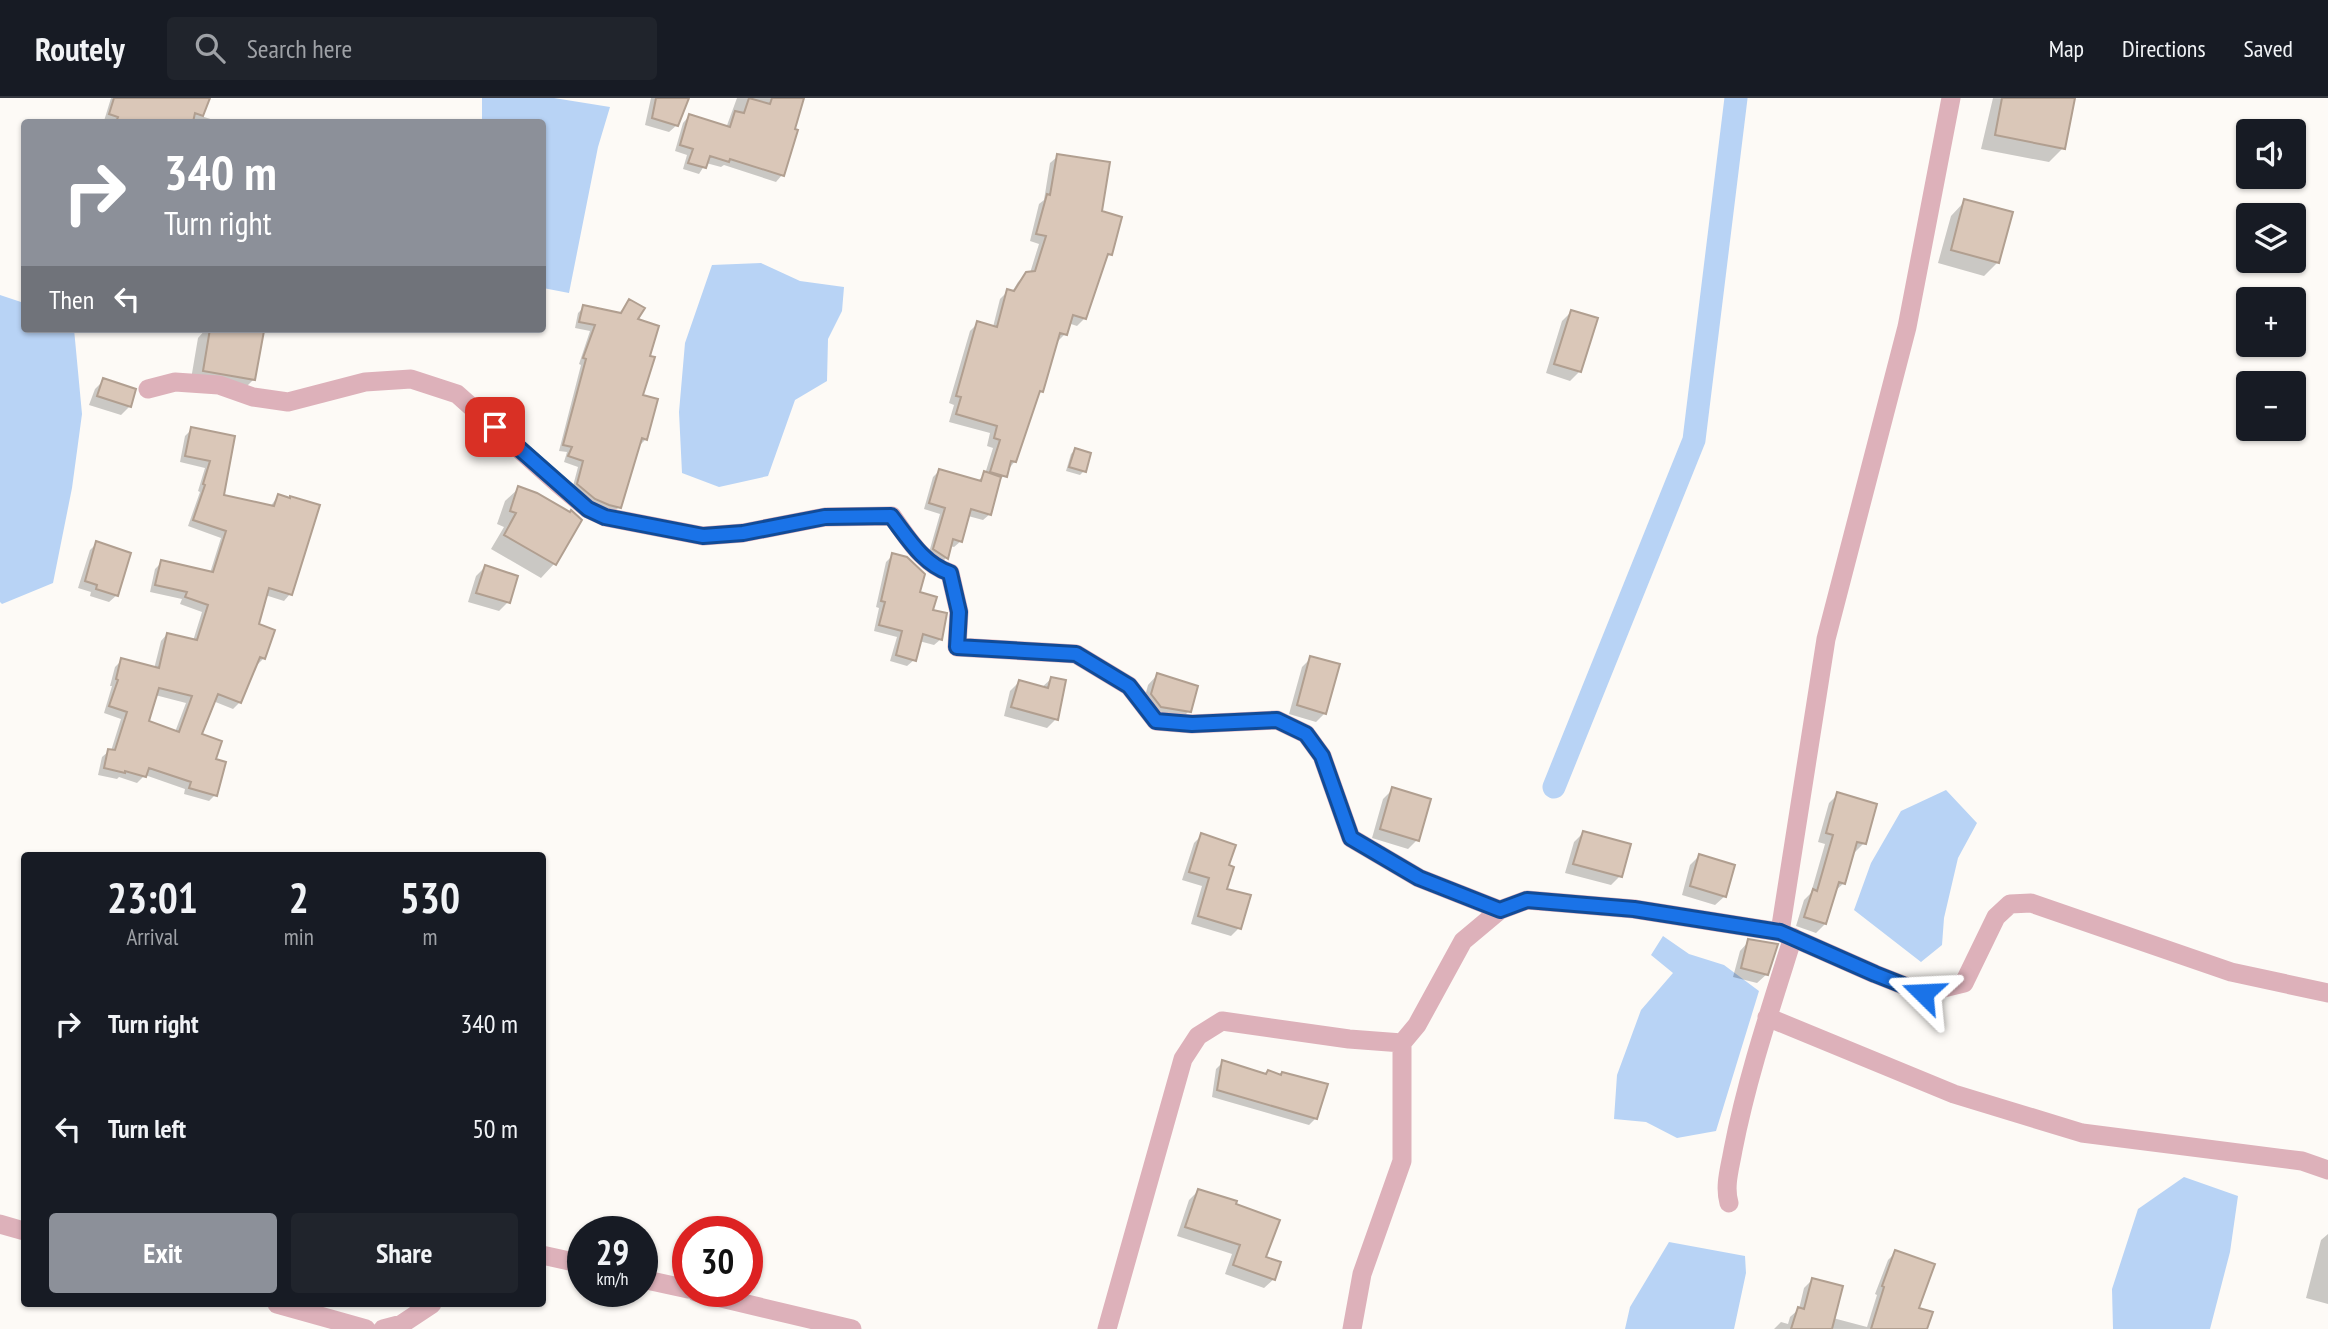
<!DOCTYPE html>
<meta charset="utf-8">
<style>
body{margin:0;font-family:"PT Sans Narrow",sans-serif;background:#20242c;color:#f1f3f6;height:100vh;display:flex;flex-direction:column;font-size:26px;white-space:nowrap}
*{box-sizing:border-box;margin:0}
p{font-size:23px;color:#9ea1a6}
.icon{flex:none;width:38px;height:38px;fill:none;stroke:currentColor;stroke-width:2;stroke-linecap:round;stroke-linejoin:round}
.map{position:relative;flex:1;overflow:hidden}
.side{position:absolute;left:21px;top:754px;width:525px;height:455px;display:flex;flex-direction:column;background:#171b24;border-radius:7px;box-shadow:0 2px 5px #0004}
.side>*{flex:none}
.top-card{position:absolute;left:21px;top:21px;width:525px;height:214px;border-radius:7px;box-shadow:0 2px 5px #0004;background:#8c9099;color:#fff;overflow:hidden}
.controls{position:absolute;left:2236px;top:21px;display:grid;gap:14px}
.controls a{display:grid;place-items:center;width:70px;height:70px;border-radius:7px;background:#171b24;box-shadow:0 2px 5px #0004;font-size:35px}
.speed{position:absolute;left:567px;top:1118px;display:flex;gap:14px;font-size:35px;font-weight:700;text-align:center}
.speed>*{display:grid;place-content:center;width:91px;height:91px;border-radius:50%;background:#171b24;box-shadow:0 2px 5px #0004;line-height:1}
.speed small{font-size:18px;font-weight:400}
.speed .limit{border:10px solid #d22;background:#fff;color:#111}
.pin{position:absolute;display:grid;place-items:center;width:60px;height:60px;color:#fff;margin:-30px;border-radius:14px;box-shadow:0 4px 10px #0006}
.me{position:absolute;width:77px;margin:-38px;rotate:291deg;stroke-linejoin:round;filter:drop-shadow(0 0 5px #0008)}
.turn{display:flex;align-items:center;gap:24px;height:147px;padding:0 28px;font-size:32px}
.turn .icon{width:91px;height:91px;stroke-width:2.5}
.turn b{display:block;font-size:49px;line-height:60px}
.then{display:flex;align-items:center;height:66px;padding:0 28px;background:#0003;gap:14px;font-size:26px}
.eta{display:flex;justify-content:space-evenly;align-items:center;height:119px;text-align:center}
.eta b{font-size:42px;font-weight:700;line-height:49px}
.cta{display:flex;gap:14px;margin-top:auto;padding:14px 28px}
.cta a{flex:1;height:80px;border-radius:7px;background:#8c9099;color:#fff;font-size:28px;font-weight:700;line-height:80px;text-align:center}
.cta a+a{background:#20242c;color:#f1f3f6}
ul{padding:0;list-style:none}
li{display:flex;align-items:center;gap:21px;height:105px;padding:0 28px}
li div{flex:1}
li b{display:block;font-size:26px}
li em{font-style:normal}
header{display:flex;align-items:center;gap:42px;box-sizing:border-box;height:98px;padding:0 35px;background:#171b24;border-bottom:2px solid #363941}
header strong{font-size:33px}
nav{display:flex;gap:38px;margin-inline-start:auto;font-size:24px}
.search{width:490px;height:63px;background:#20242c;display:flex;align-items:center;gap:18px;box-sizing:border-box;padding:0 24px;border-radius:7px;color:#9ea1a6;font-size:26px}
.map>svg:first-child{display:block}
.water{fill:#b8d3f5}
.shadow{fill:#0003;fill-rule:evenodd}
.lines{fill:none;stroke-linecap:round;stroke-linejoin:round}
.canal{stroke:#b8d3f5;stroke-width:23}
.building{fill:#dac7b8;stroke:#b19f90;stroke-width:2;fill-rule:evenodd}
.street{stroke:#ddb1ba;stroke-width:19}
.route-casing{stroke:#114b97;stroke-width:18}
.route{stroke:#1a73e8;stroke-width:12}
</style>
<header>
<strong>Routely</strong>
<div class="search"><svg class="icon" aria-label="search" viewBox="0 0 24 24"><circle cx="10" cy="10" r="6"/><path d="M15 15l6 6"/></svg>Search here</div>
<nav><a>Map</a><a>Directions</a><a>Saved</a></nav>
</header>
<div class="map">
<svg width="2328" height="1231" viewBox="0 0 2328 1231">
<rect width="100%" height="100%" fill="#fdfaf6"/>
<path class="water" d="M482 0H554L610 9 598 49 569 195 543 190 542 24H482Z
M761 165 800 183 844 189 842 213 828 241 827 283 795 302 768 378 719 389 682 375 679 314 685 245 712 167Z
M0 197 24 205V231H74L82 316 72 390 53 485 2 506 0 504Z
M1946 692 1977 725 1958 760 1944 820 1942 847 1921 864 1854 812 1871 765 1901 713Z
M1663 838 1689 856 1724 867 1759 893 1716 1033 1677 1040 1646 1024 1614 1021 1617 977 1641 912 1673 875 1651 857Z
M2184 1079 2238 1098 2230 1154 2210 1231H2113L2112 1191 2138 1111Z
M1669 1144 1745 1158 1746 1175 1734 1231H1625L1630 1209Z"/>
<path class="shadow" d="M111 0H203L207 1 201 18 220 24H109L104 23Z
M651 0H682L677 27 669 34 645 27Z
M737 0H802L782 77 776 84 724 67 721 69 706 65 699 76 683 71 687 57 675 53 683 25 689 18 726 30Z
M1993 0H2070L2063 50 2049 64 1981 51Z
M1058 58 1100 114 1110 156 1104 162 1085 220 1077 228 1068 225 1065 236 1057 244 1041 293 1036 298 1015 363 998 385 990 416 983 422 968 418 961 443 954 449 950 448 946 460 940 466 928 458 940 416 924 411 933 379 939 373 977 384 985 376 993 350 987 348 990 335 949 324 954 307 949 305 970 233 978 225 993 229 1000 201 1008 193 1012 194 1018 184 1027 176 1030 175 1039 146 1030 143 1039 106 1044 102 1050 65Z
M1965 103 1998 164 1984 178 1938 165 1951 118Z
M629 203 648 259 641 299 646 341 640 347 619 409 613 415 572 392 578 369 564 364 567 354 559 353 581 267 579 266 590 233 575 230 578 215 584 209 619 216Z
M1571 214 1579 274 1570 283 1546 275 1562 223Z
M206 231H243L262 234 254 281 240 295 190 287 198 240Z
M104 282 130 308 121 317 89 307 95 291Z
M192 331 233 339 222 398 270 409 278 398 290 496 284 503 265 497 257 527 264 560 257 567 255 566 240 604 233 611 213 603 200 637 214 662 215 697 209 703 184 696 185 691 145 677 137 685 119 679 117 681 98 677 102 659 109 653H111L121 621 104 615 112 588H110L115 569 122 562 154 571 161 543 167 536 193 543 202 514 180 506 182 501 150 494 155 471 162 464 210 475 221 440 188 428 200 394 198 393 205 370 180 364 185 338ZM155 597 186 605 175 634 147 624Z
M1075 352 1084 373 1080 377 1066 373 1071 356Z
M519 390 580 422 554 466 541 480 491 451 504 429 497 426 505 403Z
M97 445 117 497 109 504 90 498 91 494 78 490 90 452Z
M893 457 931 513 941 541 934 547 919 543 914 562 907 568 890 563 897 539 874 533 879 510 876 509 886 464Z
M485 469 508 504 499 513 468 504 476 478Z
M1311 560 1325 615 1316 624 1289 616 1302 569Z
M1157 577 1189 613 1180 622 1143 606 1148 587Z
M1051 581 1056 621 1047 630 1004 618 1010 593 1019 584 1041 590Z
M1393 691 1417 742 1408 751 1372 740 1383 701Z
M1838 696 1864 745 1855 754H1853L1844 785 1834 794 1825 826 1816 835 1796 828 1804 802 1811 795 1825 746 1818 744 1829 705Z
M1583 735 1620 778 1611 787 1565 775 1574 744Z
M1202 737 1226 768 1225 792 1239 830 1231 838 1191 826 1202 788 1182 782 1194 745Z
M1699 758 1725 798 1715 807 1682 797 1690 767Z
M1749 843 1767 876 1757 885 1733 879 1740 853Z
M1223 964 1316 1020 1309 1027 1212 999 1216 971Z
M1198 1093 1264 1160 1274 1181 1264 1190 1225 1176 1232 1156 1177 1138 1189 1102Z
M2328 1136V1206L2306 1200 2321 1142Z
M1896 1154 1926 1231H1774L1781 1224 1788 1226 1790 1219 1799 1211 1804 1190 1812 1182 1833 1220 1867 1229 1877 1197 1875 1196 1888 1162Z"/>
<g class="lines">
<path class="canal" d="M1554 689 1694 342 1736 0"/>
</g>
<path class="building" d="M114 0H210L203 18 195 15 193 24H116L118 19 109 16Z
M656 0H689L678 28 652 20Z
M749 0 770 6 772 0H804L795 31 798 32 784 78 730 61 729 64 710 58 706 70 688 65 693 51 680 47 689 16 730 29 735 13 744 15Z
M2002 0H2075L2065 51 1995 37Z
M1057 56 1110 64 1102 113 1122 119 1112 157 1108 156 1086 221 1073 217 1067 237 1060 235 1043 294 1040 293 1016 364 1011 363 1007 379 990 374 1000 342 994 340 997 328 956 316 961 299 956 298 977 223 997 229 1007 191 1014 193 1026 174 1035 173 1046 138 1036 136 1047 96 1050 97Z
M1964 101 2013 114 1999 165 1951 152Z
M629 201 645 210 638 221 659 228 650 258 655 259 643 297 658 301 647 342 642 340 621 410 609 407 595 401 577 386 583 363 568 358 572 349 563 347 586 261 583 260 595 227 579 224 583 207 621 215Z
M1571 212 1598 220 1581 274 1554 266Z
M210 231 264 233 255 282 203 273Z
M103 280 136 291 131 309 97 298Z
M191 329 235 338 224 397 274 408 278 396 290 400V398L320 407 292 497 269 490 259 526 275 532 265 561 260 559 241 605 218 596 202 636 222 643 216 661 226 664 217 698 189 690 191 684 149 670 146 679 125 673V675L104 670 108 651 115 652 127 614 109 608 118 582 116 581 121 560 159 570 167 535 197 542 208 507 185 499 187 494 155 487 161 462 213 474 226 433 193 422 205 387 203 386 210 363 185 358ZM159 590 192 598 179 634 149 623Z
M1075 350 1091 355 1086 374 1069 369Z
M939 371 981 383 984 373 1001 379 991 417 971 411 962 444 953 441 948 461 933 451 945 410 929 405Z
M518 388 537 395 570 414 571 412 582 422 556 467 504 437 516 415 510 413Z
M96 443 131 455 118 498 96 491 97 487 85 483Z
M892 455 907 459 925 476 920 494 937 499 933 512 947 515 942 542 923 536 916 563 896 557 902 533 879 527 885 504 881 503Z
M485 467 518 478 510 505 476 495Z
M1310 558 1340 566 1326 616 1297 607Z
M1157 575 1198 588 1191 614 1161 609 1151 596Z
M1051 579 1066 582 1058 622 1011 609 1019 582 1048 590Z
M1392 689 1431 701 1419 743 1380 731Z
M1837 694 1877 706 1866 746 1857 744 1845 786 1839 784 1826 826 1804 819 1813 791 1817 793 1833 737 1826 735Z
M1583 733 1631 746 1622 779 1573 766Z
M1201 735 1236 747 1229 767 1234 769 1227 791 1251 797 1241 831 1198 818 1209 780 1189 774Z
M1699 756 1735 767 1726 799 1690 788Z
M1748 841 1778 846 1768 877 1741 870Z
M1222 962 1266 976 1268 972 1281 977 1282 974 1328 986 1317 1021 1217 992Z
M1198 1091 1237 1103 1236 1106 1280 1122 1266 1159 1281 1164 1275 1182 1233 1167 1240 1147 1185 1129Z
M1895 1152 1935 1166 1919 1210 1933 1214 1927 1231H1871L1884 1189 1882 1188Z
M1812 1180 1843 1188 1832 1231H1791L1798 1209 1804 1211Z"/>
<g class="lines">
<path class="street" d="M148 291 175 284 219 287 253 299 288 304 365 284 411 281 457 296 557 385 588 411 605 419 703 438 743 435 825 419 892 418C908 441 923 466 950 475L959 514 957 549 1076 556 1129 588 1156 623 1192 626 1277 622 1306 636 1322 658 1351 740 1419 780 1500 812
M1780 834 1826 541 1907 229 1951 0
M1767 919 1954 996 2082 1035 2302 1063 2328 1072
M1729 1105C1724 1088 1730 1070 1733 1052 1747 980 1771 909 1793 839
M0 1126 24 1133
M542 1157 583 1166
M642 1181 688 1191
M696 1194 852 1231
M277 1206 366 1231
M383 1231 402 1226 432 1206
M1107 1231 1183 961 1198 938 1222 923 1349 941 1402 945 1417 927 1463 843 1500 812 1527 802 1634 811 1780 834 1875 876 1923 895 1964 885 1996 819 2010 806 2031 805 2231 874 2328 895
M1352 1231 1362 1176 1402 1063V945"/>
</g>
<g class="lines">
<g class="route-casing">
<path id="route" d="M495 329 588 411 605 419 703 438 743 435 825 419 891 418C908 440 923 466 950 475L959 514 957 549 1076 556 1129 588 1156 623 1192 626 1277 622 1306 636 1322 658 1351 740 1419 780 1500 812 1527 802 1634 811 1780 834 1875 876 1923 895"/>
</g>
<use href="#route" class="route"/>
</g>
</svg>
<div class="controls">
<a><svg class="icon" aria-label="sound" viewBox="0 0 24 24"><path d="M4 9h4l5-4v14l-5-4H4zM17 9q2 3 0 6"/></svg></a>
<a><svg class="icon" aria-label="layers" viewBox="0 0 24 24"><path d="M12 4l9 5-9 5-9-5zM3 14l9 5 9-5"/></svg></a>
<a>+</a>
<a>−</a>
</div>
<div class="speed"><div>29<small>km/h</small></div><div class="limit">30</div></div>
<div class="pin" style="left:495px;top:329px;background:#d93025"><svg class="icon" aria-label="arrive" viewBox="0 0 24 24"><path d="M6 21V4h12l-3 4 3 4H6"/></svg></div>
<svg class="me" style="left:1923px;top:895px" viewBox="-20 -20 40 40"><path d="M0-17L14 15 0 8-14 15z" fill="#1a73e8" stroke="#fff" stroke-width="4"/></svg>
<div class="top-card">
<div class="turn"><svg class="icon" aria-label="right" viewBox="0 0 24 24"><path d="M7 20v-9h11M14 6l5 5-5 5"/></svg><div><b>340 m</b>Turn right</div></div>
<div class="then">Then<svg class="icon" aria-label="left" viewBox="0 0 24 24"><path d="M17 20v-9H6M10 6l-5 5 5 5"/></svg></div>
</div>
<section class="side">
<div class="eta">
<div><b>23:01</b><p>Arrival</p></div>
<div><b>2</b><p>min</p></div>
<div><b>530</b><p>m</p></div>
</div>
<ul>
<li><svg class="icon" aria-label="right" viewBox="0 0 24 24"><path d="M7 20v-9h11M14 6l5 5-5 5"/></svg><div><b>Turn right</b></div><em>340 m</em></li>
<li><svg class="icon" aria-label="left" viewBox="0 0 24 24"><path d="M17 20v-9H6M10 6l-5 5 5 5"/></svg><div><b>Turn left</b></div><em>50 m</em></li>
</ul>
<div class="cta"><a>Exit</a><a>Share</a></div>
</section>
</div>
